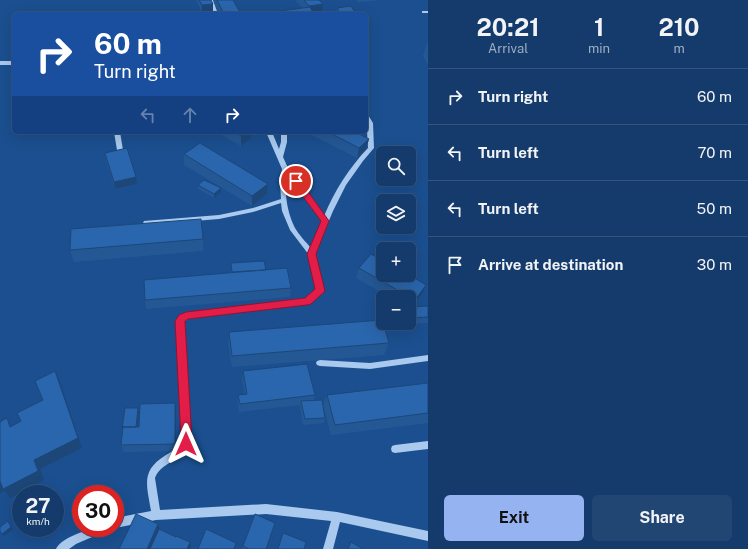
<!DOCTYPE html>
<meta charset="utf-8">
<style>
body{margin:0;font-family:"Public Sans",sans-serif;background:#214673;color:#f1f3f6;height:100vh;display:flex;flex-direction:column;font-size:15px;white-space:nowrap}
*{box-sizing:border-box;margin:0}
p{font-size:13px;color:#9dadc1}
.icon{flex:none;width:22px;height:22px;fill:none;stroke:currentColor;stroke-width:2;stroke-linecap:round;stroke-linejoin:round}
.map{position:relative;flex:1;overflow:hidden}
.drawer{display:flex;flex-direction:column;background:#143b6b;width:320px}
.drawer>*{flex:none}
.top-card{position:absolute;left:12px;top:12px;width:356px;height:122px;border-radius:6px;box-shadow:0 4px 16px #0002,0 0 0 1px #33557e;background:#1a4fa0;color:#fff;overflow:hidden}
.fabs{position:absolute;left:376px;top:146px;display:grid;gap:8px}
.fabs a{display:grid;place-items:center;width:40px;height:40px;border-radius:6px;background:#143b6b;box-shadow:0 4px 16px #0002,0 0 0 1px #33557e;font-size:20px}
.speed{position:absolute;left:12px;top:485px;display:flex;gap:8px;font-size:20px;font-weight:700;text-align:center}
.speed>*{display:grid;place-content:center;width:52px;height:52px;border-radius:50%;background:#143b6b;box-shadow:0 4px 16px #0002,0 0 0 1px #33557e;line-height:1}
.speed small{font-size:10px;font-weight:400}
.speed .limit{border:6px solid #d22;background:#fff;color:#111}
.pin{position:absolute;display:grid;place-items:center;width:34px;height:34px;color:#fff;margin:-17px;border:2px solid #fff;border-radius:50%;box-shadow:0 1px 4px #0007}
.me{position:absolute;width:44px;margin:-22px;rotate:0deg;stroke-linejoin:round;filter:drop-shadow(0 0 3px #0008)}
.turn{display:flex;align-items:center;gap:14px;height:84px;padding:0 16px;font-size:18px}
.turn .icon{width:52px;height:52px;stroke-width:2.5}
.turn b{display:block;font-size:28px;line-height:34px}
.lanes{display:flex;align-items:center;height:38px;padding:0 16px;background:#0003;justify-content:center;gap:20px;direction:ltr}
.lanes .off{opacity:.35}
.eta{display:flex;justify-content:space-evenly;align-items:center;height:68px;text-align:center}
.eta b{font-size:24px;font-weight:700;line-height:28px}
.action{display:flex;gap:8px;margin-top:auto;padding:8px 16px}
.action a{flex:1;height:46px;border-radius:6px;background:#95b2f1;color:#111;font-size:16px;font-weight:700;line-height:46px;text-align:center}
.action a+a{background:#214673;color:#f1f3f6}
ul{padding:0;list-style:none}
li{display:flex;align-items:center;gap:12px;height:56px;padding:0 16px;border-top:1px solid #33557e}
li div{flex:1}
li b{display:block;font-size:15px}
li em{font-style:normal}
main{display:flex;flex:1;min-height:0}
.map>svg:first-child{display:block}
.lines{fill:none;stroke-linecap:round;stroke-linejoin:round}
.minor{fill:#a9c9ee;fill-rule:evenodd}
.wall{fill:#245895}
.shaded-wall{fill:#1d4779}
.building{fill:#2a66ad;stroke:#1d4779}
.route{fill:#e11d48;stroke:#92132f}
</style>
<main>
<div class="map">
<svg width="428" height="549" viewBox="0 0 428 549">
<rect width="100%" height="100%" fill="#1b4f8f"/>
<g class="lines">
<path class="minor" d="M209 0H213L218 14H214Z
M422 11H428V13H422Z
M0 61H14V65H0Z
M366 114 368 115 373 123 374 148 363 161 346 185 333 211 315 254 324 291 323 293 307 304 188 319 184 322 190 440C188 445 186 450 182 454 173 463 160 465 155 478L160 510 266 504 337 512 428 531V541L340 522 333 549H323L331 521 266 514 156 520 115 528V518L151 511C147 485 140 471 166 455 173 451 179 447 182 440L176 321 177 319 186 313 305 298 316 290 309 255 290 230 282 211 281 203 253 212 219 219 146 225H144L143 223 144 221 219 215 253 208 281 199 280 182 282 169 266 132H272L279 149 281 142V132H287V142L283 157 288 168 324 216C335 190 349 168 368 148ZM287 176 322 221 311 248C306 242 299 235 295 228 287 212 284 193 287 176Z
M114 132H120L123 150 122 151H118L117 150Z
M428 355V361L370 369 320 366 317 365 316 363 317 361 320 360 370 363Z
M428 441V449L395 453 392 452 391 449 392 446 395 445Z
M92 528H108L106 531 76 544 69 549H56C60 539 82 532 92 528Z"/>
</g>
<path class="wall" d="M196 0H211L213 4V11L202 12Z
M213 0H233L241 14H219Z
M295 0H319L321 14 302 8Z
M356 0H383L358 2Z
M337 8 356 14H336Z
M427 43H428V65L423 56Z
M216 132H252L251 138 241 146Z
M306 132H355L369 139 366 149 357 158Z
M105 153 137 184 115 189 106 160Z
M184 154 268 184 267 194 252 206 184 165Z
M198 185 221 192 214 198 198 189Z
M203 239V251L74 262 70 250Z
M231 263 266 270 291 288 290 297 146 309 145 300 231 272Z
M359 268 422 294 412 307 428 306V323L404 324 403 323H409V297H389L356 278Z
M229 332 389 343 384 355 232 367 228 343Z
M243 371 315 395 314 400 325 418 324 423 303 425 300 407V405L239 412 238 404V395L245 394 242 380Z
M428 383V423L331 435 323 405 327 395Z
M175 403 176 411V451L124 452 121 445 138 408 139 411 137 427H139Z
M274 527 266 549H240L243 548V546Z"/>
<path class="shaded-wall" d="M213 4V11L202 12V5Z
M323 4 321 14H308L309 6Z
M247 132H252L251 138 241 146V136Z
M369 139 366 149 357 158 359 148Z
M136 177 137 184 115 189 114 182Z
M268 184 267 194 252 206V196Z
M221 188V192L214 198V194Z
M426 285 422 294 410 309 415 300Z
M55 371 60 382 82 448 40 469 44 480 10 498 5 491 0 494V480L34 460Z
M175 403 176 411V451L175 444Z
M138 408 139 411 137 432 136 430Z
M8 521 13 529 4 536 2 534Z
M158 524 160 530 152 549H147Z
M190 542 191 548 190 549H187Z"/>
<path class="building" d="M199 0H211L213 4 202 5Z
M217 0H233L241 14H224Z
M304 0H319L323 4 309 6Z
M351 6 356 14H341L337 8Z
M310 7 314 14H258Z
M234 132H247L241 136Z
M328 132H355L369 139 359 148Z
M200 143 268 184 252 196 184 154Z
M127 148 136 177 114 182 105 153Z
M204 180 221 188 214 194 198 185Z
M201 219 203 239 70 250 71 229Z
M371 254 383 261V275H409L426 285 415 300 359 268Z
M264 261 266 270 232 272 231 263Z
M287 268 291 288 145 300 144 280Z
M428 306V317L409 318V307Z
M382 320 389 343 232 356 229 332Z
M307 364 315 395 240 404 238 395 247 394 243 371Z
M55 371 78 438 34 460 38 471 3 489 0 481V422L7 418 10 427 21 421 17 413 43 400 35 381Z
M428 383V413L335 425 327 395Z
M322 400 325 418 305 419 301 401Z
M175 403V444L121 445 123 427H139L140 404Z
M125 408H138L136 427H123L122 429Z
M136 514 158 524 147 549H119Z
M255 514 275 523 266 549H249L243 546Z
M8 521 11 527 2 534 0 531V527Z
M159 529 176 537V536L190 542 187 549H150Z
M206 529 236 543 234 549H198Z
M283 533 306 542 304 549H278Z
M351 542 363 549H348Z"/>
<path class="route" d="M293 179H299L329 221 316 254 325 291 311 304 307 305 188 319 185 321 192 440 189 448 186 449 182 448 180 444 181 440 175 321 179 315 186 312 305 298 315 289 307 254 321 221 293 183Z"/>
</svg>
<div class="fabs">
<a><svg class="icon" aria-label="search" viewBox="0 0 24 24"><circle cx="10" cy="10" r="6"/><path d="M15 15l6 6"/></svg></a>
<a><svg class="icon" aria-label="layers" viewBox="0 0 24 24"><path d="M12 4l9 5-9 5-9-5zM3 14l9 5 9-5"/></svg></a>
<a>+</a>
<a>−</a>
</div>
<div class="speed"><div>27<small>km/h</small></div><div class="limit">30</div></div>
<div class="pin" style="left:296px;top:181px;background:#d93025"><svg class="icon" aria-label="arrive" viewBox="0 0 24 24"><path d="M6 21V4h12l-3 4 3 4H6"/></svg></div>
<svg class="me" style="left:186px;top:444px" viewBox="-20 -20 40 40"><path d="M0-17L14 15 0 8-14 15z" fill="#e11d48" stroke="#fff" stroke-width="4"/></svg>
<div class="top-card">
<div class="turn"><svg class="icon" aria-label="right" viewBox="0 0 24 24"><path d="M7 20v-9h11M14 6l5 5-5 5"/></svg><div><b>60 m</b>Turn right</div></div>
<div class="lanes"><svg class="icon off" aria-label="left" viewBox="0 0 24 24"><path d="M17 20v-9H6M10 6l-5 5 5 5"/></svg><svg class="icon off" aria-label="ahead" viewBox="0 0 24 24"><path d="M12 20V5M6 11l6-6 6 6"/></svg><svg class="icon" aria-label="right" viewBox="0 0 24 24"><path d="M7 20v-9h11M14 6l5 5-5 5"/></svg></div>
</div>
</div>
<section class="drawer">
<div class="eta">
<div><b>20:21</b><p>Arrival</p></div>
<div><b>1</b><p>min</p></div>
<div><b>210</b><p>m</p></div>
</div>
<ul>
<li><svg class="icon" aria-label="right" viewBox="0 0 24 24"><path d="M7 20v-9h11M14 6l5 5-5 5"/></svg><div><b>Turn right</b></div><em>60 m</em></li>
<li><svg class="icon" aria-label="left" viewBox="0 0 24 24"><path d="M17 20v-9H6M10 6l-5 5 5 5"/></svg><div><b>Turn left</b></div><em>70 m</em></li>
<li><svg class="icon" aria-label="left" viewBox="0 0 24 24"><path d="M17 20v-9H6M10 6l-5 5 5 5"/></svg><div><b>Turn left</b></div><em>50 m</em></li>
<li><svg class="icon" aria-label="arrive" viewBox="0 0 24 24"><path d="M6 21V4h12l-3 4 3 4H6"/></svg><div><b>Arrive at destination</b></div><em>30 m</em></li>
</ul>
<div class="action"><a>Exit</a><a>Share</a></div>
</section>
</main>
